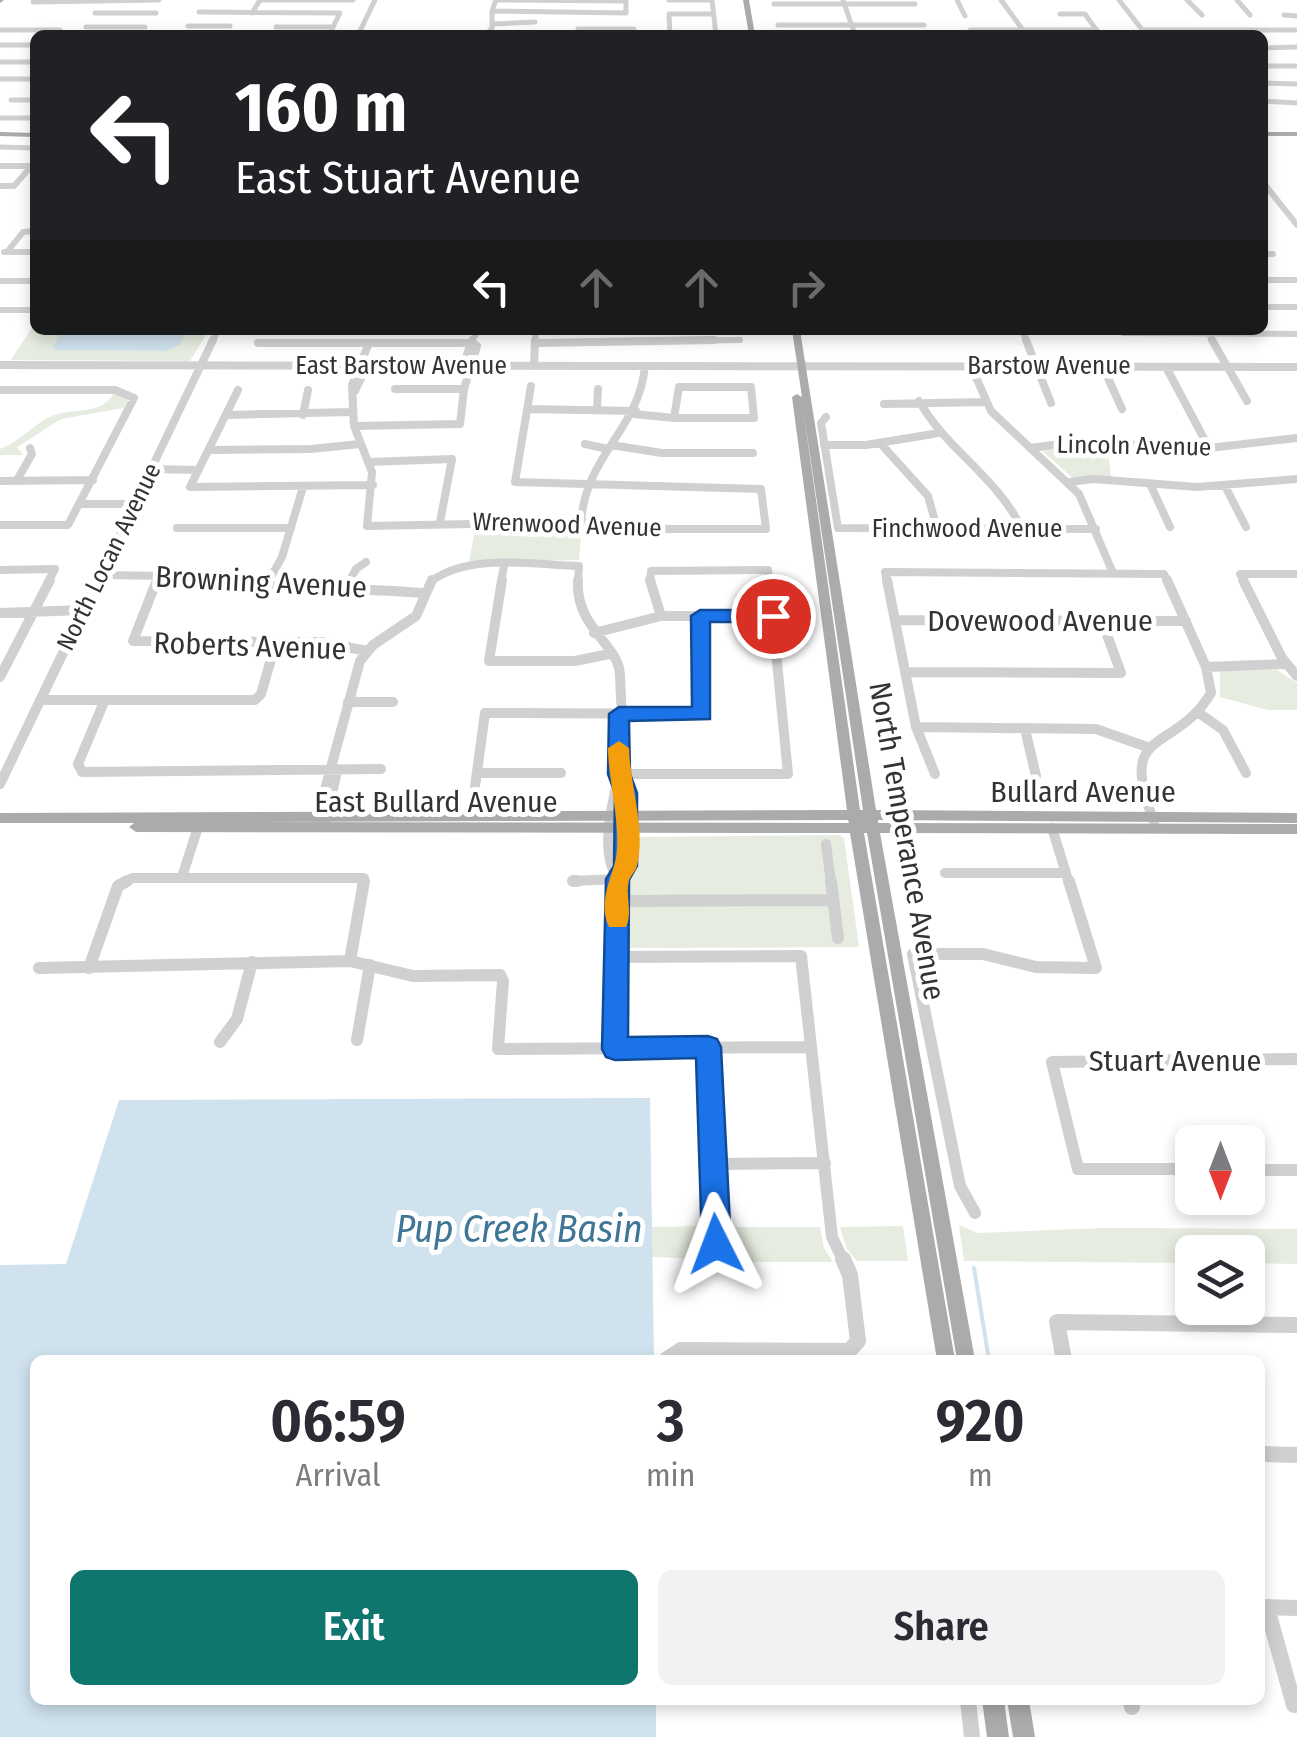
<!DOCTYPE html>
<style>
body{margin:0;font-family:"Fira Sans Condensed",sans-serif;background:#f2f2f3;color:#2b2b33;height:100vh;display:flex;flex-direction:column;font-size:38px;white-space:nowrap}
*{box-sizing:border-box;margin:0}
p{font-size:32px;color:#7c7c81}
.icon{flex:none;width:55px;height:55px;fill:none;stroke:currentColor;stroke-width:2;stroke-linecap:round;stroke-linejoin:round}
.map{position:relative;flex:1;overflow:hidden}
.drawer{position:absolute;left:30px;top:1355px;width:1235px;height:350px;display:flex;flex-direction:column;background:#fff;border-radius:15px;box-shadow:0 5px 15px #0003}
.drawer>*{flex:none}
.hud{position:absolute;left:30px;top:30px;width:1238px;height:305px;border-radius:15px;box-shadow:0 5px 15px #0003;background:#202124;color:#fff;overflow:hidden}
.needle{width:65px;rotate:180deg}
.buttons{position:absolute;left:1175px;top:1125px;display:grid;gap:20px}
.buttons a{display:grid;place-items:center;width:90px;height:90px;border-radius:15px;background:#fff;box-shadow:0 5px 15px #0003;font-size:50px}
.pin{position:absolute;display:grid;place-items:center;width:85px;height:85px;color:#fff;margin:-42px;border:5px solid #fff;border-radius:50%;box-shadow:0 2px 10px #0007}
.me{position:absolute;width:110px;margin:-55px;rotate:357deg;stroke-linejoin:round;filter:drop-shadow(0 0 8px #0008)}
.turn{display:flex;align-items:center;gap:35px;height:210px;padding:0 40px;font-size:45px}
.turn .icon{width:130px;height:130px;stroke-width:2.5}
.turn b{display:block;font-size:70px;line-height:85px}
.lanes{display:flex;align-items:center;height:95px;padding:0 40px;background:#0003;justify-content:center;gap:50px;direction:ltr}
.lanes .off{opacity:.35}
.eta{display:flex;justify-content:space-evenly;align-items:center;height:170px;text-align:center}
.eta b{font-size:60px;font-weight:600;line-height:70px}
.cta{display:flex;gap:20px;margin-top:auto;padding:20px 40px}
.cta a{flex:1;height:115px;border-radius:15px;background:#0f766e;color:#fff;font-size:40px;font-weight:600;line-height:115px;text-align:center}
.cta a+a{background:#f2f2f3;color:#2b2b33}
.map>svg:first-child{display:block}
.green{fill:#e6ecdf}
.water{fill:#cfe2ee}
.lines{fill:none;stroke-linecap:round;stroke-linejoin:round}
.stream{stroke:#cfe2ee;stroke-width:4}
.minor-far5{stroke:#d0d0d0;stroke-width:5}
.minor-far4{stroke:#d0d0d0;stroke-width:6}
.minor-far3{stroke:#d0d0d0;stroke-width:8}
.minor-far2{stroke:#d0d0d0;stroke-width:10}
.minor-far1{stroke:#d0d0d0;stroke-width:12}
.minor{stroke:#d0d0d0;stroke-width:16}
.major{fill:#ababab;fill-rule:evenodd}
.route{fill:#1a73e8;stroke:#114b97;stroke-width:2.5}
.slow{fill:#f59e0b}
.labels{text-anchor:middle;dominant-baseline:central;stroke-width:10;stroke-linejoin:round;paint-order:stroke}
.far-street-label{font-size:25px;fill:#333;stroke:#fff}
.street-label{font-size:30px;fill:#333;stroke:#fff}
.near-water-label{font-size:38px;font-style:italic;fill:#3f7597;stroke:#fff}
</style>
<div class="map">
<svg width="1297" height="1737" viewBox="0 0 1297 1737">
<rect width="100%" height="100%" fill="#fff"/>
<path class="green" d="M35 323V330H209L190 361 11 360Z
M114 393 128 400 124 408 61 419 17 447 23 455H0V449C22 441 34 422 55 415 76 408 102 415 114 393Z
M1065 446H1107L1111 477 1073 478 1041 450Z
M476 524 582 525 579 560 469 562Z
M1277 670 1297 683V710H1268L1220 697V671Z
M839 835 844 838 859 947 630 948 626 944 632 837Z
M959 1225 978 1233 1104 1228 1297 1229V1264L1248 1263V1252H1192V1263L964 1261Z
M705 1226 706 1259 652 1257V1227Z
M903 1226 908 1261H857L847 1249 840 1227Z
M725 1227H820L824 1248 833 1262H726Z"/>
<path class="water" d="M63 330H187L179 345 167 351 56 350 53 347Z
M650 1098 654 1360H35V1700H656V1737H0V1265L66 1264 119 1100Z"/>
<g class="lines">
<path class="stream" d="M974 1268 989 1360"/>
<path class="minor-far5" d="M496 0 626 1V13L492 11Z
M669 0H712L716 35
M843 0 855 35
M957 0 965 16
M1001 0 1023 30
M1119 0 1144 32
M1187 0 1202 15
M1237 0 1250 15
M33 2 159 0
M774 4H915
M199 12 340 13 329 35
M95 13H156
M252 13 260 0H353
M1060 14H1085L1100 35
M1284 15 1297 16
M492 24 535 22
M778 25H924
M188 26H230
M86 27H145
M276 27H333
M578 29H634
M0 30H60
M1142 30H1297
M334 33 358 34H329Z
M358 35 375 0
M486 35 492 28V11
M670 35 669 14H713
M972 35 970 30H1097
M0 45H35
M1262 48 1297 47
M0 62H35
M1262 66H1297
M0 79H32
M1262 83 1297 84
M11 100H35
M1262 101 1297 103
M0 118H35
M0 147 35 148"/>
<path class="minor-far4" d="M0 166H31
M1262 181 1297 225
M0 186H14L35 162
M4 252H35
M7 252 23 232 35 231
M1262 254H1273
M1262 280H1297
M0 281H35
M1262 307H1297
M0 310H35
M838 330 1056 332
M1022 330 1027 343
M1207 331 1214 343
M1123 333 1297 334
M212 343 218 330
M470 343 479 330
M535 343 536 330
M545 343 740 340"/>
<path class="minor-far3" d="M1026 340 1051 403
M1212 340 1247 401
M258 343H473
M369 343 352 385 354 426 372 472 367 526 581 522 668 529H766L761 489 515 482 531 386
M537 343 714 340
M0 365 1297 367
M469 366 464 363 472 340
M534 366 535 340
M971 366 991 411 1079 494 1113 573
M1103 367 1122 409
M1166 367 1209 448
M679 387H751L754 418H674Z
M395 389H464
M0 390H115L134 398 68 525H0
M238 390 190 487 373 485
M355 391 365 370 362 366
M919 401C947 450 998 478 1022 529
M884 404 985 402
M528 409 636 411
M597 409 598 389
M634 414 674 418
M227 415 351 412
M303 415 308 390
M826 417 821 423 838 528 1096 529
M354 426 460 424 464 389 477 346 473 343
M585 444 608 449
M881 444 928 496 937 528
M611 445 662 453H753
M824 445H866L939 433
M1030 448 1076 442 1209 448 1297 438
M211 450 311 449 360 444
M368 462 452 459 440 522
M151 469 198 470
M17 480 32 454 30 448
M0 481 93 480
M1069 482 1094 479 1197 487 1297 479
M1150 484 1170 527
M1225 486 1246 527
M79 504H133
M581 522C586 454 639 430 645 366
M177 528H291
M0 570 55 569 48 582
M99 575 171 576 213 582
M97 582 213 340
M156 582 159 575
M268 582 282 557 303 487
M349 582 356 569 366 562
M430 582C469 552 533 565 579 566L578 582
M501 582 504 566
M650 582 651 571 768 570 769 582
M887 582 885 572 1164 574 1168 582
M1244 582 1240 574H1297"/>
<path class="minor-far2" d="M157 580 133 641 321 642 367 651
M196 580C271 591 347 586 422 593
M502 580 489 661H575L609 654
M578 580C575 628 619 644 620 675 621 706 625 745 619 775 612 804 599 853 618 879
M650 580 661 616
M887 580 916 727 935 774
M1243 580 1282 658 1297 676
M266 586 269 580
M347 586 350 580
M0 613 83 610
M895 620 1186 621
M594 633 661 616H773
M1206 667 1286 664
M906 672 1121 673 1102 621
M0 677 50 580
M40 700H255L261 694 276 642
M104 702 78 764 82 772 381 769
M348 702H393
M1199 713 1223 730 1246 773
M916 727 1096 729 1150 748
M1025 729 1036 776
M477 773H561
M619 774H788L769 580
M0 784 98 580
M471 816 485 713 703 714 700 616
M1154 822C1116 724 1173 756 1211 693L1206 667 1167 580
M325 823 336 776 333 769
M315 826 360 661 373 645 416 616 432 580
M1052 828 1069 883
M826 844 831 883
M945 873H1066
M182 877 198 827
M573 881 618 879
M123 883 132 878H364L363 883
M618 883C627 849 633 809 619 774"/>
<path class="minor-far1" d="M573 881H577
M831 881 838 938
M618 901 833 900
M617 957 801 956 832 1237 844 1262
M350 961 364 881
M39 968 350 961 413 976 500 975 503 981 498 1049 811 1047
M89 968 118 886 127 881
M357 1040 370 965
M220 1042 237 1019 252 962
M708 1047 717 1258
M615 1049 618 881
M713 1164 825 1163
M1192 1169H1078L1052 1062 1297 1059
M1248 1170H1297
M975 1213 960 1186 913 954H983L1036 967 1096 968 1069 881"/>
<path class="minor" d="M843 1259 850 1275 858 1341 849 1351
M666 1360 681 1350 849 1351
M1064 1360 1057 1322 1297 1325
M1260 1454 1297 1455
M1261 1607 1297 1608
M1267 1608 1294 1705
M968 1700 972 1737
M1131 1700 1132 1707"/>
<path class="major" d="M0 0H4L0 3Z
M743 0H749L755 35H749Z
M0 132 35 133V137L0 136Z
M1262 132H1297V136H1262Z
M792 330H800L876 810 1297 813V823L878 820V823L1297 824V834L880 833 975 1360H957L867 833H864L955 1360H937L850 833 136 832 129 827 134 823H0V813L847 810 792 397 797 394 802 397ZM803 408 863 810H860ZM848 820 849 823 242 822Z
M982 1700H1004L1009 1737H987Z
M1007 1700H1029L1035 1737H1013Z"/>
</g>
<path class="route" d="M700 610H773L782 616 773 622H710V719L629 721 630 774 637 793V866L629 880 628 1037 708 1036 717 1039 721 1047 731 1244 727 1254 716 1258 706 1254 702 1244 696 1058 615 1060 606 1057 602 1049 606 879 614 866 615 793 608 774 609 714 619 707H692L691 616Z"/>
<path class="slow" d="M619 741 629 748C630 786 646 828 637 866 636 871 631 875 629 880 625 896 633 912 626 927H609C599 907 608 885 614 866 624 835 608 781 608 748Z"/>
<g class="labels">
<g class="far-street-label">
<text x="401" y="366">East Barstow Avenue</text>
<text x="1049" y="366">Barstow Avenue</text>
<text transform="translate(1134 446) rotate(1)">Lincoln Avenue</text>
<text transform="translate(567 525) rotate(2)">Wrenwood Avenue</text>
<text x="967" y="529">Finchwood Avenue</text>
<text transform="translate(109 557) rotate(-64)">North Locan Avenue</text>
</g>
<g class="street-label">
<text transform="translate(261 582) rotate(3)">Browning Avenue</text>
<text x="1040" y="621">Dovewood Avenue</text>
<text transform="translate(250 646) rotate(2)">Roberts Avenue</text>
<text x="1083" y="792">Bullard Avenue</text>
<text x="436" y="802">East Bullard Avenue</text>
<text transform="translate(907 841) rotate(80)">North Temperance Avenue</text>
<text x="1175" y="1061">Stuart Avenue</text>
</g>
<g class="near-water-label">
<text x="519" y="1229">Pup Creek Basin</text>
</g>
</g>
</svg>
<div class="buttons">
<a><svg class="needle" viewBox="-14 -14 28 28"><path d="M0-13l5 13h-10z" fill="#e53935"/><path d="M0 13l5-13h-10z" fill="#7c7c81"/></svg></a>
<a><svg class="icon" aria-label="layers" viewBox="0 0 24 24"><path d="M12 4l9 5-9 5-9-5zM3 14l9 5 9-5"/></svg></a>
</div>
<div class="pin" style="left:773px;top:616px;background:#d93025"><svg class="icon" aria-label="arrive" viewBox="0 0 24 24"><path d="M6 21V4h12l-3 4 3 4H6"/></svg></div>
<svg class="me" style="left:716px;top:1244px" viewBox="-20 -20 40 40"><path d="M0-17L14 15 0 8-14 15z" fill="#1a73e8" stroke="#fff" stroke-width="4"/></svg>
<div class="hud">
<div class="turn"><svg class="icon" aria-label="left" viewBox="0 0 24 24"><path d="M17 20v-9H6M10 6l-5 5 5 5"/></svg><div><b>160 m</b>East Stuart Avenue</div></div>
<div class="lanes"><svg class="icon" aria-label="left" viewBox="0 0 24 24"><path d="M17 20v-9H6M10 6l-5 5 5 5"/></svg><svg class="icon off" aria-label="ahead" viewBox="0 0 24 24"><path d="M12 20V5M6 11l6-6 6 6"/></svg><svg class="icon off" aria-label="ahead" viewBox="0 0 24 24"><path d="M12 20V5M6 11l6-6 6 6"/></svg><svg class="icon off" aria-label="right" viewBox="0 0 24 24"><path d="M7 20v-9h11M14 6l5 5-5 5"/></svg></div>
</div>
<section class="drawer">
<div class="eta">
<div><b>06:59</b><p>Arrival</p></div>
<div><b>3</b><p>min</p></div>
<div><b>920</b><p>m</p></div>
</div>
<div class="cta"><a>Exit</a><a>Share</a></div>
</section>
</div>
